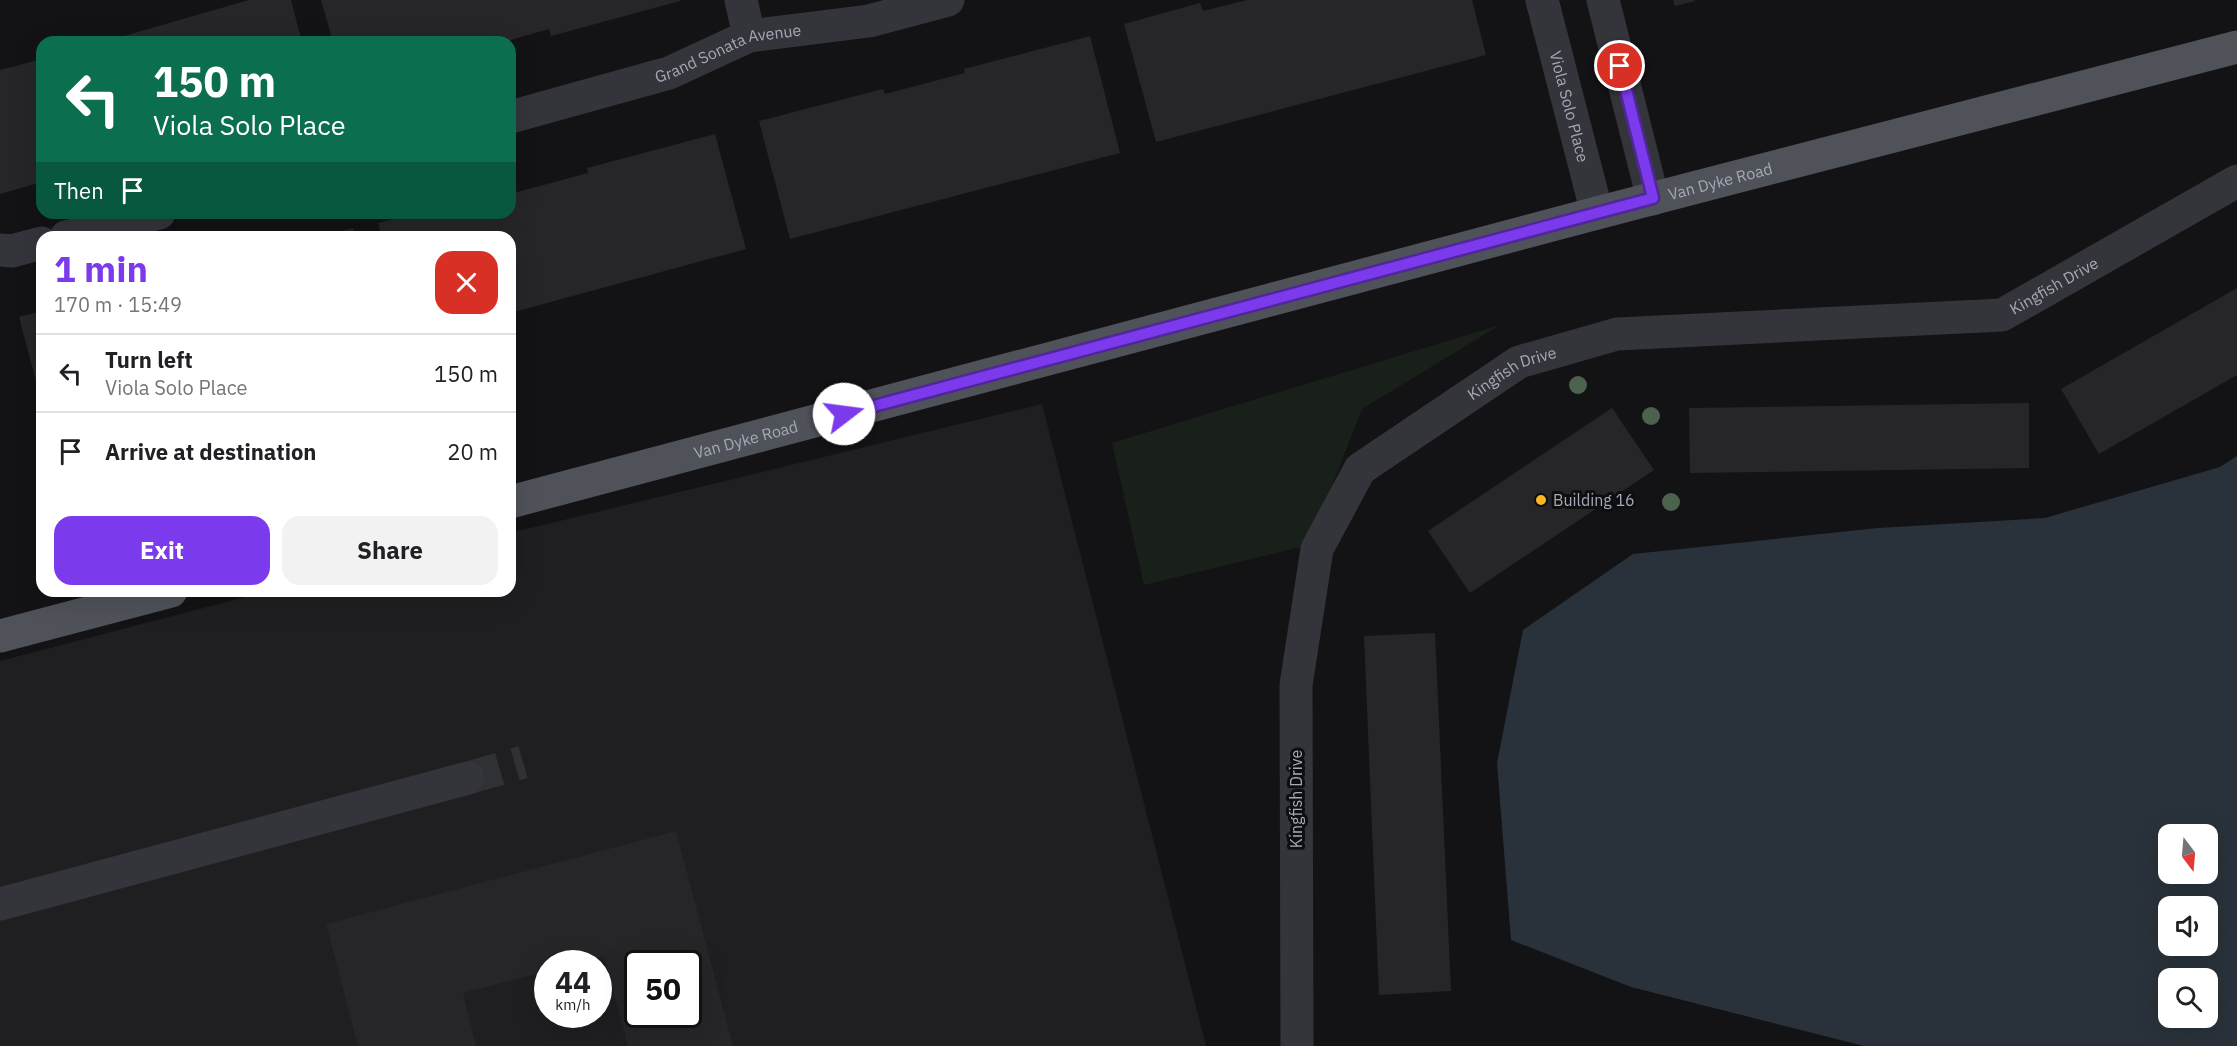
<!DOCTYPE html>
<meta charset="utf-8">
<style>
body{margin:0;font-family:"IBM Plex Sans",sans-serif;background:#f2f2f2;color:#202124;height:100vh;display:flex;flex-direction:column;font-size:22px;white-space:nowrap}
*{box-sizing:border-box;margin:0}
p{font-size:20px;color:#757577}
.icon{flex:none;width:33px;height:33px;fill:none;stroke:currentColor;stroke-width:2;stroke-linecap:round;stroke-linejoin:round}
.map{position:relative;flex:1;overflow:hidden}
.sheet{position:absolute;left:36px;top:231px;width:480px;height:366px;display:flex;flex-direction:column;background:#fff;border-radius:18px;box-shadow:0 6px 24px #0002}
.sheet>*{flex:none}
.guide{position:absolute;left:36px;top:36px;width:480px;height:183px;border-radius:18px;box-shadow:0 6px 24px #0002;background:#0b6e4f;color:#fff;overflow:hidden}
.needle{width:39px;rotate:164deg}
.fabs{position:absolute;left:2158px;top:824px;display:grid;gap:12px}
.fabs a{display:grid;place-items:center;width:60px;height:60px;border-radius:12px;background:#fff;box-shadow:0 6px 24px #0002;font-size:30px}
.speed{position:absolute;left:534px;top:950px;display:flex;gap:12px;font-size:30px;font-weight:700;text-align:center}
.speed>*{display:grid;place-content:center;width:78px;height:78px;border-radius:50%;background:#fff;box-shadow:0 6px 24px #0002;line-height:1}
.speed small{font-size:15px;font-weight:400}
.speed .limit{border:3px solid #111;border-radius:9px;background:#fff;color:#111}
.pin{position:absolute;display:grid;place-items:center;width:51px;height:51px;color:#fff;margin:-26px;border:3px solid #fff;border-radius:50%;box-shadow:0 2px 6px #0007}
.me{position:absolute;width:66px;margin:-33px;rotate:75deg;stroke-linejoin:round;filter:drop-shadow(0 0 4px #0008)}
.turn{display:flex;align-items:center;gap:21px;height:126px;padding:0 18px;font-size:27px}
.turn .icon{width:78px;height:78px;stroke-width:2.5}
.turn b{display:block;font-size:42px;line-height:51px}
.then{display:flex;align-items:center;height:57px;padding:0 18px;background:#0003;gap:12px;font-size:22px}
.round{display:grid;place-items:center;flex:none;width:63px;height:63px;border-radius:18px;background:#f2f2f2}
.overview{display:flex;align-items:center;justify-content:space-between;height:102px;padding:0 18px}
h1{font-size:36px;font-weight:800;line-height:45px;color:#7c3aed}
.action{display:flex;gap:12px;margin-top:auto;padding:12px 18px}
.action a{flex:1;height:69px;border-radius:18px;background:#7c3aed;color:#fff;font-size:24px;font-weight:800;line-height:69px;text-align:center}
.action a+a{background:#f2f2f2;color:#202124}
ul{padding:0;list-style:none}
li{display:flex;align-items:center;gap:18px;height:78px;padding:0 18px;border-top:2px solid #e0e0e0}
li div{flex:1}
li b{display:block;font-size:22px}
li em{font-style:normal}
.map>svg:first-child{display:block}
.built{fill:#1f1f22;fill-rule:evenodd}
.green{fill:#19201a}
.water{fill:#29323a;fill-rule:evenodd}
.building{fill:#262629;fill-rule:evenodd}
.lines{fill:none;stroke-linecap:round;stroke-linejoin:round}
.minor-tunnel{stroke:#303135;stroke-width:33;stroke-dasharray:33 16;stroke-linecap:butt}
.minor{stroke:#34353b;stroke-width:33}
.major{stroke:#50525a;stroke-width:33}
.tree{fill:#4b624e}
.route-casing{stroke:#51269a;stroke-width:15}
.route{stroke:#7c3aed;stroke-width:10}
.poi-dot{fill:#ffb721;stroke:#0e0e10;stroke-width:2}
.labels{text-anchor:middle;dominant-baseline:central;stroke-width:6;stroke-linejoin:round;paint-order:stroke}
.street-label{font-size:16px;fill:#a4a9b7;stroke:#0e0e10}
.poi-label{font-size:16px;fill:#a4a9b7;stroke:#0e0e10;text-anchor:start}
</style>
<div class="map">
<svg width="2237" height="1046" viewBox="0 0 2237 1046">
<rect width="100%" height="100%" fill="#131315"/>
<path class="built" d="M1042 404 1206 1046H0V661L268 591H510V533ZM548 963H598V1014H548ZM638 963H688V1014H638Z"/>
<path class="green" d="M1500 325 1362 409 1309 545 1144 585 1112 443Z"/>
<path class="water" d="M2237 456V1046H1864L1631 987 1511 940 1497 763 1523 630 1633 554 1878 528 2045 518 2220 467ZM2169 834H2208V873H2169ZM2169 906H2208V945H2169ZM2169 978H2208V1017H2169Z"/>
<path class="building" d="M249 0H291L302 42H103Z
M321 0H680V1L551 36 549 29 504 42H333Z
M1247 0H1472L1486 55 1156 142 1124 24 1200 3 1203 11Z
M1673 0H1695V1L1675 6Z
M1090 36 1120 153 790 239 759 121 883 89 885 94 965 73 964 69Z
M42 59V182L0 194V70Z
M715 134 746 249 510 313V237H382L378 223 416 213H510V194L588 173 587 168Z
M353 228 356 237H323V236Z
M2237 288V375L2099 454 2061 389Z
M42 311V400H41L19 317Z
M2029 403V468L1690 473 1689 408Z
M1612 408 1654 470 1470 593 1428 531Z
M1435 633 1451 991 1379 995 1364 636Z
M676 831 733 1046H628L604 956 577 963H548V971L463 993 476 1046H358L326 924ZM638 963H688V1014H638Z"/>
<g class="lines">
<path class="minor-tunnel" d="M468 778 523 762"/>
<g class="minor">
<path d="M741 0 749 36"/>
<path id="s1" d="M1542 0 1597 213"/>
<path d="M1603 0 1653 199"/>
<path id="s2" d="M510 117 669 73 749 36 869 21 948 0"/>
<path d="M66 237 159 213"/>
<path d="M0 250 12 251 42 243"/>
<path d="M0 904 468 778"/>
<path id="s3" d="M1297 1046 1296 685 1317 549 1360 469 1519 362 1617 334 2002 315 2237 181"/>
</g>
<g class="major">
<path id="s4" d="M510 502 1597 213 2237 47"/>
<path d="M0 636 171 591"/>
</g>
</g>
<g class="tree">
<circle cx="1578" cy="385" r="9"/>
<circle cx="1651" cy="416" r="9"/>
<circle cx="1671" cy="502" r="9"/>
</g>
<g class="lines">
<g class="route-casing">
<path id="route" d="M844 414 1653 198 1620 66"/>
</g>
<use href="#route" class="route"/>
</g>
<circle class="poi-dot" cx="1541" cy="500" r="6"/>
<g class="labels">
<g class="street-label">
<text stroke="none"><textPath href="#s2" startOffset="228">Grand Sonata Avenue</textPath></text>
<text stroke="none"><textPath href="#s1" startOffset="110">Viola Solo Place</textPath></text>
<text stroke="none"><textPath href="#s4" startOffset="1252">Van Dyke Road</textPath></text>
<text stroke="none"><textPath href="#s3" startOffset="1328">Kingfish Drive</textPath></text>
<text stroke="none"><textPath href="#s3" startOffset="770">Kingfish Drive</textPath></text>
<text stroke="none"><textPath href="#s4" startOffset="244">Van Dyke Road</textPath></text>
<text transform="translate(1296 799) rotate(-90)">Kingfish Drive</text>
</g>
<g class="poi-label">
<text x="1553" y="500">Building 16</text>
</g>
</g>
</svg>
<div class="fabs">
<a><svg class="needle" viewBox="-14 -14 28 28"><path d="M0-13l5 13h-10z" fill="#e53935"/><path d="M0 13l5-13h-10z" fill="#757577"/></svg></a>
<a><svg class="icon" aria-label="sound" viewBox="0 0 24 24"><path d="M4 9h4l5-4v14l-5-4H4zM17 9q2 3 0 6"/></svg></a>
<a><svg class="icon" aria-label="search" viewBox="0 0 24 24"><circle cx="10" cy="10" r="6"/><path d="M15 15l6 6"/></svg></a>
</div>
<div class="speed"><div>44<small>km/h</small></div><div class="limit">50</div></div>
<div class="pin" style="left:1620px;top:66px;background:#d93025"><svg class="icon" aria-label="arrive" viewBox="0 0 24 24"><path d="M6 21V4h12l-3 4 3 4H6"/></svg></div>
<svg class="me" style="left:844px;top:414px" viewBox="-20 -20 40 40"><circle r="19" fill="#fff"/><path d="M0-13L10 11 0 6-10 11z" fill="#7c3aed"/></svg>
<div class="guide">
<div class="turn"><svg class="icon" aria-label="left" viewBox="0 0 24 24"><path d="M17 20v-9H6M10 6l-5 5 5 5"/></svg><div><b>150 m</b>Viola Solo Place</div></div>
<div class="then">Then<svg class="icon" aria-label="arrive" viewBox="0 0 24 24"><path d="M6 21V4h12l-3 4 3 4H6"/></svg></div>
</div>
<section class="sheet">
<div class="overview"><div><h1>1 min</h1><p>170 m · 15:49</p></div><a class="round" style="background:#d93025;color:#fff"><svg class="icon" aria-label="close" viewBox="0 0 24 24"><path d="M6 6l12 12M18 6L6 18"/></svg></a></div>
<ul>
<li><svg class="icon" aria-label="left" viewBox="0 0 24 24"><path d="M17 20v-9H6M10 6l-5 5 5 5"/></svg><div><b>Turn left</b><p>Viola Solo Place</p></div><em>150 m</em></li>
<li><svg class="icon" aria-label="arrive" viewBox="0 0 24 24"><path d="M6 21V4h12l-3 4 3 4H6"/></svg><div><b>Arrive at destination</b></div><em>20 m</em></li>
</ul>
<div class="action"><a>Exit</a><a>Share</a></div>
</section>
</div>
